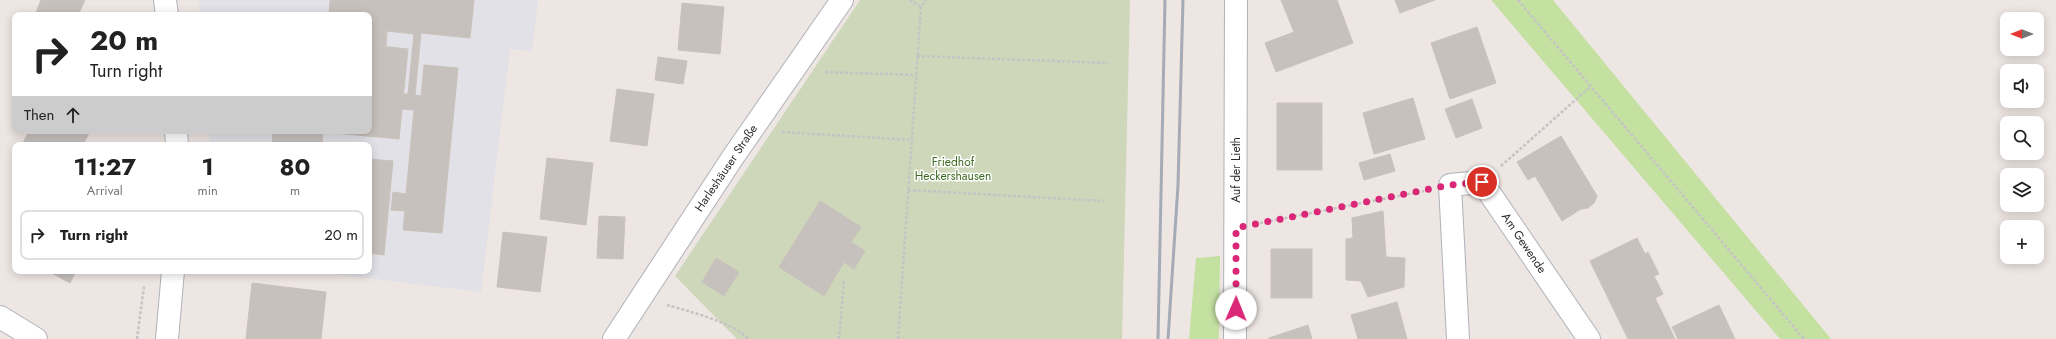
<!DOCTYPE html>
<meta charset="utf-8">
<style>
body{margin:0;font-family:Jost,sans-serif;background:#f6f6f6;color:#222;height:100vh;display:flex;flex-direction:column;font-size:15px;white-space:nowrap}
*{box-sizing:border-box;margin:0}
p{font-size:13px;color:#767676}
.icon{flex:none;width:22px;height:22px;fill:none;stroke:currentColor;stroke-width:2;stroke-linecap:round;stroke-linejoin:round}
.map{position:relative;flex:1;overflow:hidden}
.drawer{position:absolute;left:12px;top:142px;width:360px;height:132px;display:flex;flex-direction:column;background:#fff;border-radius:8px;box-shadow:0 2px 10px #0003}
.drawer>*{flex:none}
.top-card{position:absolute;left:12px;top:12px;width:360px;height:122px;border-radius:8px;box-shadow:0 2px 10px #0003;background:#fff;color:#222;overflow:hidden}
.needle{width:26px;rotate:270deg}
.fabs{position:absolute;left:2000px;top:12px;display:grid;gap:8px}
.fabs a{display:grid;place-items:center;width:44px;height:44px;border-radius:8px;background:#fff;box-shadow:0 2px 10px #0003;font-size:20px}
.pin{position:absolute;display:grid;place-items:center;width:34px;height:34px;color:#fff;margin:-17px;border:2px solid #fff;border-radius:50%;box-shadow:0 1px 4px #0007}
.me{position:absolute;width:44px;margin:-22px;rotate:1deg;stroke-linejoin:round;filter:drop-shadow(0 0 3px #0008)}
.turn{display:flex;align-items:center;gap:14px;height:84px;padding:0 12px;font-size:18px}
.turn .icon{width:52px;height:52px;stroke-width:2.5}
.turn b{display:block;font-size:28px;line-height:34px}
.then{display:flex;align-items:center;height:38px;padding:0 12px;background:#0003;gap:8px;font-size:15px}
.eta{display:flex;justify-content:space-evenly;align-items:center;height:68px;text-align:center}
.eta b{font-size:24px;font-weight:700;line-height:28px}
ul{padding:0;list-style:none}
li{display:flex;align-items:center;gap:12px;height:50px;margin:0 8px 6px;padding:0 4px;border:2px solid #e0e0e0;border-radius:8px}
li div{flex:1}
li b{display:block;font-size:15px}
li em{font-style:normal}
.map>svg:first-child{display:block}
.industrial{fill:#e2e1e7}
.green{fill:#c4e1a2}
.cemetery{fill:#ced7ba}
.building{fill:#c7c1bd;stroke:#cac1bb}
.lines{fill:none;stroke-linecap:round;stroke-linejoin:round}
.street-casing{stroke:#aeb2b9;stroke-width:24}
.secondary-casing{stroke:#aeb2b9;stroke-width:24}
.path{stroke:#c4c4c4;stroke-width:2.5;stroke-dasharray:3 2;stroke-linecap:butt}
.street{stroke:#fff;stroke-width:22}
.secondary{stroke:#fff;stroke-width:22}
.rail{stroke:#a4abb7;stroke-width:3}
.route{stroke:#db2777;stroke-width:7;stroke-dasharray:0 12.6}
.labels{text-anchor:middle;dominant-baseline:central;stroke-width:3;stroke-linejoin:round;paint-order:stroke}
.park-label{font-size:12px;fill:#3e6920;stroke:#fff}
.street-label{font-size:12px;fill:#2e2e2e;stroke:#fff}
</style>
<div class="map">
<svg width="2056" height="339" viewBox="0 0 2056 339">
<rect width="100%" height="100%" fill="#eee6e2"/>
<path class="industrial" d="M199 0H538L532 51 510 49 481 292 308 271H369V145H210L209 131H369V15H200Z"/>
<path class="green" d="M1491 0H1553L1831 339H1780Z
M1220 256 1219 339H1189L1196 258Z"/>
<path class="cemetery" d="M860 0H1130L1122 339H737L675 276Z"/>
<path class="building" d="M41 0H85L78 15H35Z
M330 0H474L470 38 421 33 415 95 421 96 424 65 458 68 442 233 403 230 405 211 391 210 393 192 406 194 414 110 402 109 404 94H408L414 34 387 31 386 46 369 45V15H329Z
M1281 0H1337L1353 43 1276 72 1265 43 1294 32Z
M1395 0H1435L1400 13Z
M682 3 724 7 720 54 678 50Z
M1477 27 1496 83 1450 99 1431 43Z
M369 45 408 49 399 139 335 133V131H369Z
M658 57 687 61 683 84 655 80Z
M617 89 654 94 647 146 610 141Z
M1413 98 1425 139 1374 154 1363 113Z
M1472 99 1482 128 1456 138 1445 109Z
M1277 103H1322V137H1277Z
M29 131H90L83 145H22Z
M273 131H323L322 145H272Z
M1561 136 1597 196 1594 203 1588 208 1581 209 1562 221 1535 176 1528 180 1517 162Z
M1277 137H1322V170H1277Z
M1390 154 1395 171 1364 180 1359 163Z
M547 158 593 163 586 225 540 219Z
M369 159 393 161 384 255 369 253Z
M820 201 861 227 851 242 865 251 854 269 844 262 824 296 779 267Z
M1383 211 1386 257 1405 258 1404 287 1368 297 1361 281 1346 280V239L1353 238 1352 218Z
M599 216 625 217 623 259 597 258Z
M503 232 547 237 540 292 497 287Z
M1637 238 1645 254 1648 252 1659 274 1654 276 1663 294 1655 298 1675 339H1628L1590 261Z
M1271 249H1312V298H1271Z
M716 258 739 272 724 296 702 282Z
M48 271H76L70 283Z
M252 283 326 292 321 339H246Z
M1397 302 1407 339H1358L1351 315Z
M1719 305 1735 339H1678L1672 327Z
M1308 325 1312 339H1269V338Z"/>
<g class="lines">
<g class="street-casing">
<path id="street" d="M0 317 36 339
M614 339 733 157 842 0
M1235 339 1236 0
M1458 339 1450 185 1482 182 1589 339"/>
</g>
<g class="secondary-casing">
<path id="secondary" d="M165 0 167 15
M176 131 177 145
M167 339 173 271"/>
</g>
<path class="path" d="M910 0 921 7
M1518 0 1804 339
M917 56 1108 63
M825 72 916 75
M782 132 912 140
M1501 166 1590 87
M908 190 1104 201
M1260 223 1424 191
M667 305C688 311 735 323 748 339
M137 339 144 286
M839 339 844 280
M898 339 921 7 926 0"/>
<use href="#street" class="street"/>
<use href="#secondary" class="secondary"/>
<path class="rail" d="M1158 339 1165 0
M1168 339 1178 185 1183 0"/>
</g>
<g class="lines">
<path class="route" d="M1236 309V228L1450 185 1482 182"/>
</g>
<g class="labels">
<g class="park-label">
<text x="953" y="162">Friedhof<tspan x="953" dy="14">Heckershausen</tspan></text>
</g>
<g class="street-label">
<text transform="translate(726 168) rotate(-56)">Harleshäuser Straße</text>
<text transform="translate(1236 170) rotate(-90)">Auf der Lieth</text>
<text transform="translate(1524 243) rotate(56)">Am Gewende</text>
</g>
</g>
</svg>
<div class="fabs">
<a><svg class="needle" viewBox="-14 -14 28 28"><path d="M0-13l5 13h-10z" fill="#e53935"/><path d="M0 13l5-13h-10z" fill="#767676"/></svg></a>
<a><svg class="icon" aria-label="sound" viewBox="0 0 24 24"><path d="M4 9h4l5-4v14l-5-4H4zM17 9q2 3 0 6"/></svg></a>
<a><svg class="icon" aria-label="search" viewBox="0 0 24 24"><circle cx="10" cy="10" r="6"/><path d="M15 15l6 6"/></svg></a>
<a><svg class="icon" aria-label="layers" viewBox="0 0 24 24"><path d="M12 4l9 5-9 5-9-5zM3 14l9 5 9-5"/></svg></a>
<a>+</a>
</div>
<div class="pin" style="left:1482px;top:182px;background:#d93025"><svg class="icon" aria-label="arrive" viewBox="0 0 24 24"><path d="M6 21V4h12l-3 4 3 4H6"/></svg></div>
<svg class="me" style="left:1236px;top:309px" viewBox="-20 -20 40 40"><circle r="19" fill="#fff"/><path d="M0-13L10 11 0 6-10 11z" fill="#db2777"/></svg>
<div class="top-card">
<div class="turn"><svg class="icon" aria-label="right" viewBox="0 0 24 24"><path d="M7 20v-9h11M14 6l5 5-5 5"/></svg><div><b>20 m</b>Turn right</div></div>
<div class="then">Then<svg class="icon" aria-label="ahead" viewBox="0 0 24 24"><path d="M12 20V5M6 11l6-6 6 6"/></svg></div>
</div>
<section class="drawer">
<div class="eta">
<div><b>11:27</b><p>Arrival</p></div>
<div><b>1</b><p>min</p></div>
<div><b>80</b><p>m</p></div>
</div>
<ul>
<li><svg class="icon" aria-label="right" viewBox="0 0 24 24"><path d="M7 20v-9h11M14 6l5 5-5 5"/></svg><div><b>Turn right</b></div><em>20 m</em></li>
</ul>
</section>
</div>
